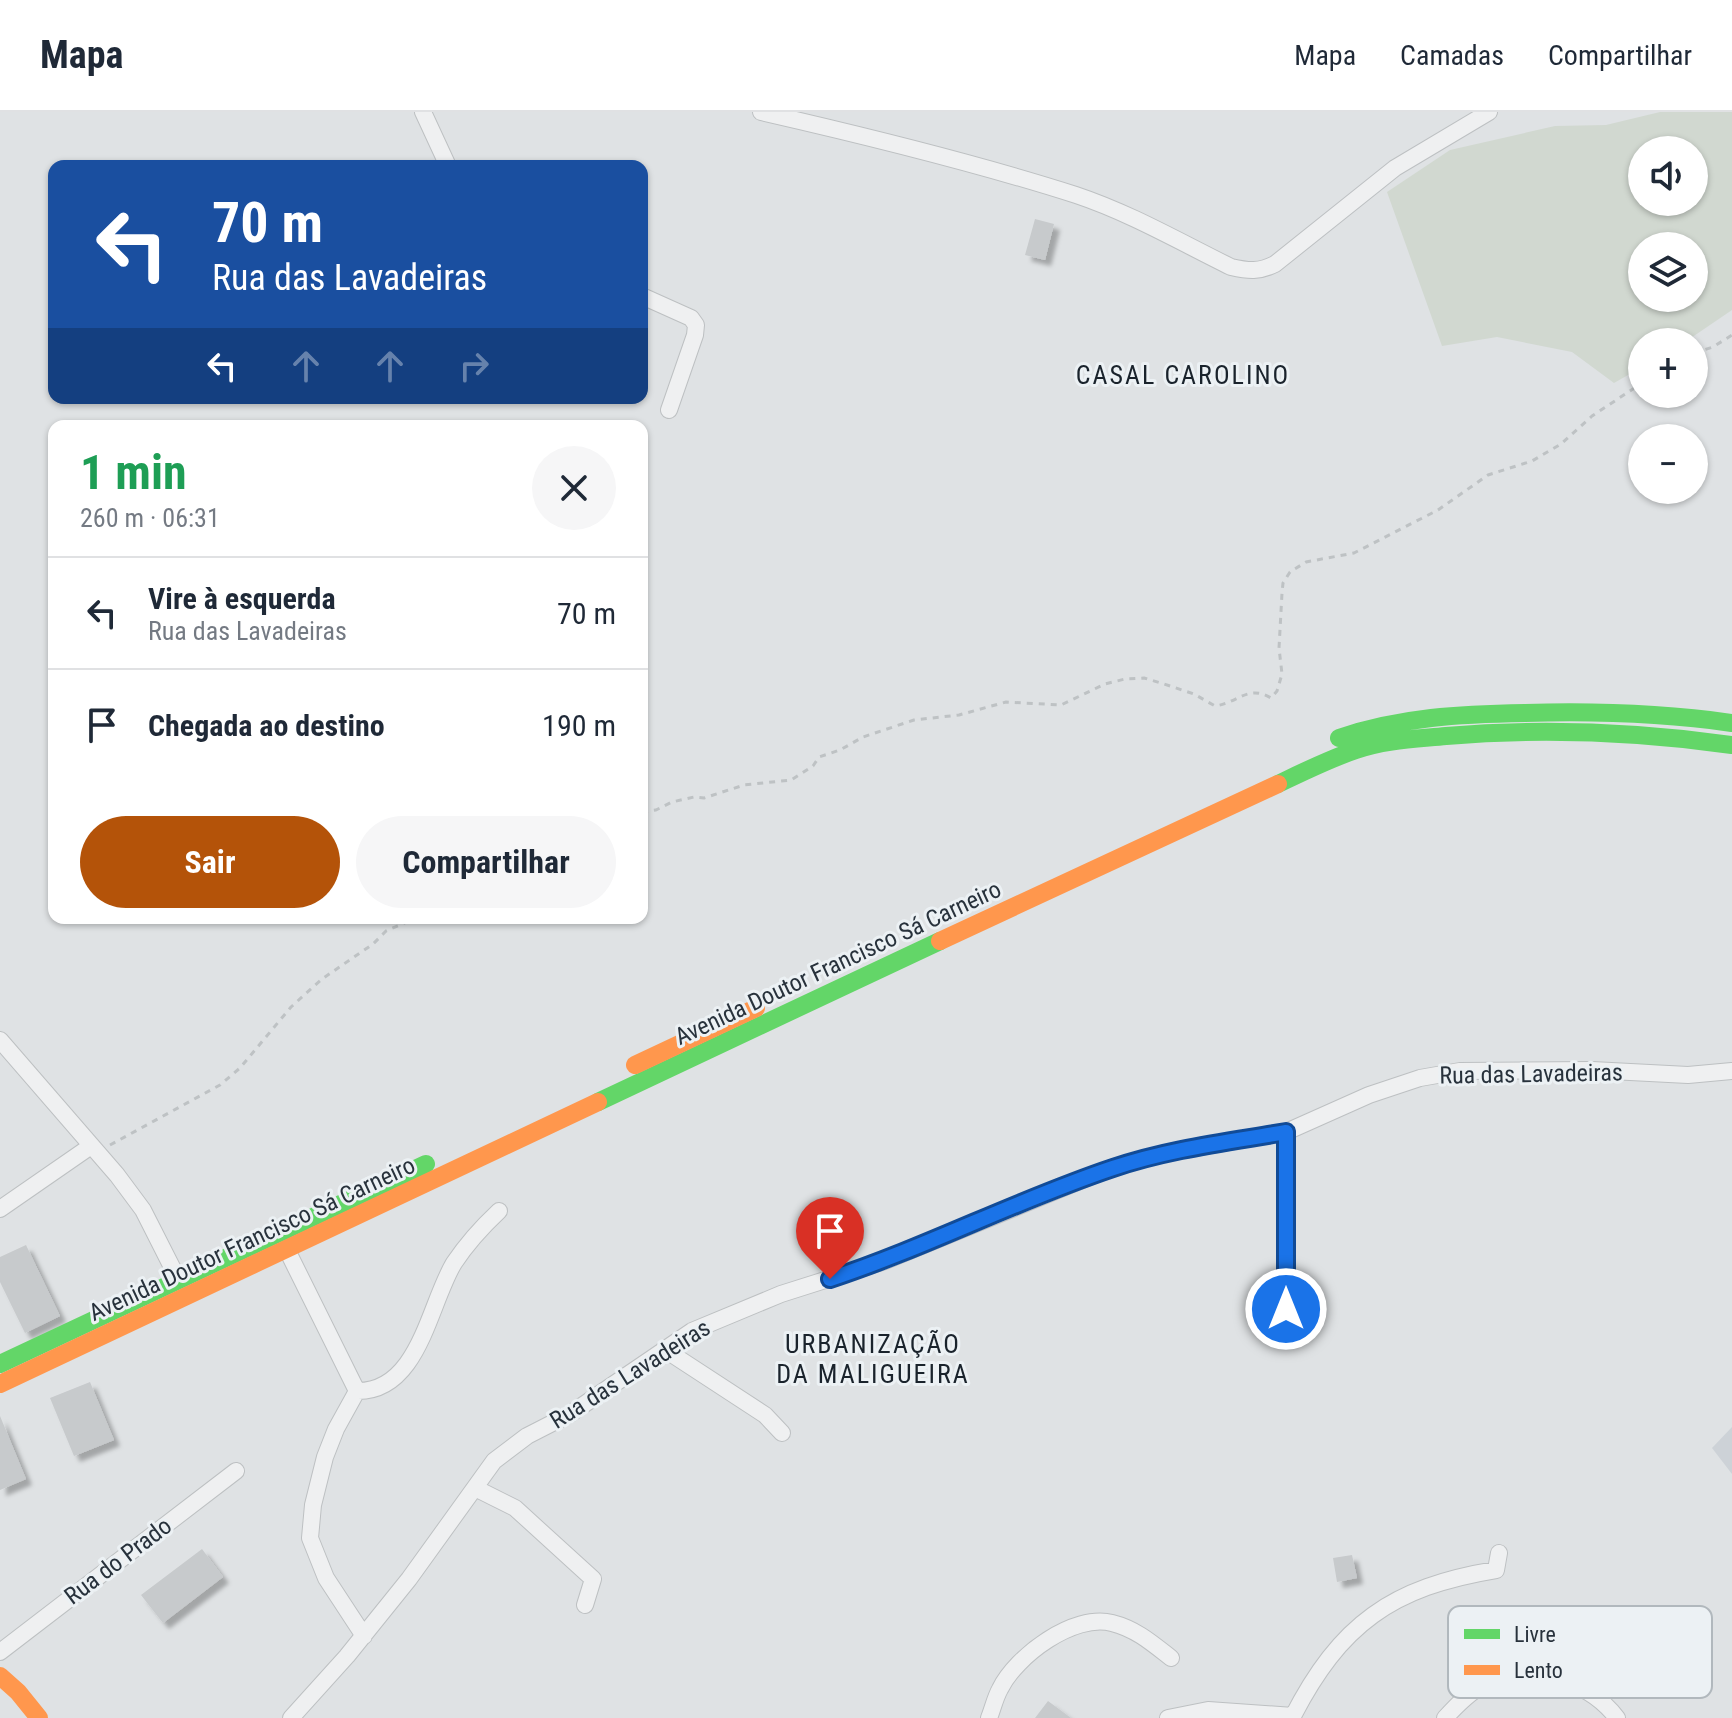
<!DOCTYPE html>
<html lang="pt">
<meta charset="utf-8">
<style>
body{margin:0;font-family:"Roboto Condensed",sans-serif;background:#f6f6f7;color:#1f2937;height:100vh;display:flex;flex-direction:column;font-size:30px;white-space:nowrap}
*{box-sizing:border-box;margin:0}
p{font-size:26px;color:#747a83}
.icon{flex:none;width:44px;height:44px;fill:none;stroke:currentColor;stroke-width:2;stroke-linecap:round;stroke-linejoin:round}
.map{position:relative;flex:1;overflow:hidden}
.sheet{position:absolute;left:48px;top:308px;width:600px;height:504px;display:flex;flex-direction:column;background:#fff;border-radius:16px;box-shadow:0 2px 6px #0004}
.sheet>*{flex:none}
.hud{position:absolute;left:48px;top:48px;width:600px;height:244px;border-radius:16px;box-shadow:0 2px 6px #0004;background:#1a4fa0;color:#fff;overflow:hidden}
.tools{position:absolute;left:1628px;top:24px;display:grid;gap:16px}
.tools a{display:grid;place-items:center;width:80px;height:80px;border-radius:50%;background:#fff;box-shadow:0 2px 6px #0004;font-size:40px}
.pin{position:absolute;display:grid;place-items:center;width:68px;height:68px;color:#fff;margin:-82px -34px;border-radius:50% 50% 50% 0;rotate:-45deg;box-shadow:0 0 8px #0007}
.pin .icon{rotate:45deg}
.me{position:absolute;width:88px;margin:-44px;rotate:0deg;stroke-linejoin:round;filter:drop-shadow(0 0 6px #0008)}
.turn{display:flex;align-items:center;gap:28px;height:168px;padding:0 32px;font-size:36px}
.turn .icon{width:104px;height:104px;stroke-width:2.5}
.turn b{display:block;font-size:56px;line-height:68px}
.lanes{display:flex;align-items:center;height:76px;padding:0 32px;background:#0003;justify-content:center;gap:40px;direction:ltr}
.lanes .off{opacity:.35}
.round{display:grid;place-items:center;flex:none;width:84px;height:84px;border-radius:42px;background:#f6f6f7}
.summary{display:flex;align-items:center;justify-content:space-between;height:136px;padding:0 32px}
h1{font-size:48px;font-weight:700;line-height:60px;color:#1e9e55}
.button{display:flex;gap:16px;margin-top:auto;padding:16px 32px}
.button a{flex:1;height:92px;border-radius:48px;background:#b45309;color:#fff;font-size:32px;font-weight:700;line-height:92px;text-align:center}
.button a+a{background:#f6f6f7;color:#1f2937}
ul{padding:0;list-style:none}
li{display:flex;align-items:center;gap:24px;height:112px;padding:0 32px;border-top:2px solid #e0e1e3}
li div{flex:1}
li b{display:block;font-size:30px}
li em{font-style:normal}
header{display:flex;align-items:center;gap:48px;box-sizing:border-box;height:112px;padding:0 40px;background:#fff;border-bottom:2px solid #e0e1e3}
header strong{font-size:38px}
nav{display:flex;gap:44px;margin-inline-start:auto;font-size:28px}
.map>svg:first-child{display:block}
.built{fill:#cdd2d7}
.green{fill:#d1d8d0;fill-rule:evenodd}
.building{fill:#c7cacc;filter:url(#shadow)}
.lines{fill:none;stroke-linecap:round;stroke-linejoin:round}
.street-casing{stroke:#bdc0c2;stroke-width:18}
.path{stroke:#bec2c4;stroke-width:3;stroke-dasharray:6 6;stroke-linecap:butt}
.street{stroke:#eff0f1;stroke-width:16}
.fast{stroke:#63d668;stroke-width:18}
.slow{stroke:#ff974d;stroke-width:18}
.route-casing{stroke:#114b97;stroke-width:20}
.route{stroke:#1a73e8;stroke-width:14}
.labels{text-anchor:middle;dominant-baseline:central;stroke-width:6;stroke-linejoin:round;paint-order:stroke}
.street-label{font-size:24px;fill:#28323c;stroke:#ecf1f4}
.neighbourhood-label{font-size:26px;letter-spacing:2px;fill:#1a232c;stroke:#ecf1f4}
.key{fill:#ecf1f4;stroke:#b1b8bd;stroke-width:2}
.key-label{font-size:22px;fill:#28323c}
</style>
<header>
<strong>Mapa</strong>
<nav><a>Mapa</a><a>Camadas</a><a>Compartilhar</a></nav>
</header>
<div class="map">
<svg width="1732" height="1606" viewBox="0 0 1732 1606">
<defs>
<filter id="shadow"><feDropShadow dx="6" dy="6" stdDeviation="2" flood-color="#0004"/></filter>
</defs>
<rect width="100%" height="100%" fill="#dfe2e4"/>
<path class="built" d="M1732 1315V1362L1712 1336Z"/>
<path class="green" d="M1660 0H1732V198L1685 230H1642V255L1614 271 1572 240 1497 225 1442 234 1387 80 1450 38 1555 14 1606 13ZM1642 38H1694V90H1642ZM1642 134H1694V186H1642Z"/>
<path class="building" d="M1035 107 1054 112 1045 148 1025 143Z
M26 1133 60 1204 25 1221 0 1170V1145Z
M90 1270 114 1328 74 1344 50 1286Z
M0 1304 26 1367 0 1378Z
M202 1437 223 1465 163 1511 141 1483Z
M1352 1443 1357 1466 1337 1470 1333 1446Z
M1048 1589 1071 1606H1035Z"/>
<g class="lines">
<g class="street-casing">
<path id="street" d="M423 0 448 54
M761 0C866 24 973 50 1076 83 1130 101 1180 130 1231 155 1249 159 1259 160 1275 152L1395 56 1489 0
M642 184 691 206 696 213 695 223 669 298
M0 928 117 1063 143 1098 178 1167
M1286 1020V1197
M0 1097 91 1034
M287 1138 357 1279 336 1317 325 1345 313 1393 310 1426 326 1466 364 1524
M664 1237 765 1303 782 1321
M357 1279C419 1280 429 1192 454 1151 466 1133 483 1114 499 1099
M475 1376 515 1396 593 1467 585 1493
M0 1540 236 1359
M291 1606 347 1544 409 1467 494 1349 527 1324 570 1302 692 1219 781 1182 885 1149 1114 1055 1162 1042 1286 1020 1369 983 1420 966 1460 959 1592 958 1688 963 1732 959
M989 1606C993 1596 995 1586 1000 1577 1016 1544 1074 1501 1112 1511 1136 1517 1152 1531 1171 1546
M1168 1606 1208 1598 1293 1604
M1292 1606C1340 1512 1392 1475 1496 1458L1499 1441
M1445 1606C1456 1594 1472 1577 1488 1571 1532 1553 1588 1568 1617 1606"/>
</g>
<path class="path" d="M1694 241 1713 235 1732 223
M642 700 656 698 672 690 694 685 704 686 744 673 791 668 813 654 819 645 840 638 863 625 914 608 959 603 1006 590 1061 593 1105 572 1125 567 1144 566 1161 571 1194 582 1215 594C1238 591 1248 572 1271 586L1277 579 1282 562 1279 536 1282 481 1283 471 1290 460 1306 450 1354 441 1438 398 1488 363 1532 349 1561 332 1592 304 1642 271
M110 1033 220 973 240 956 291 895 322 867 373 832 386 819 416 806"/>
<use href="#street" class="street"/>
<path class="fast" d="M1339 626C1400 605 1462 602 1525 601 1595 599 1663 601 1732 611
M1278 672C1303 660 1329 647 1356 638 1384 628 1416 627 1446 624 1541 616 1638 620 1732 633
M598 990 940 829
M0 1252 426 1052"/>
<path class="slow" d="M940 829 1278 672
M635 953 756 896
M0 1272 598 990
M0 1564 18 1580 39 1606"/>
</g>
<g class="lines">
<g class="route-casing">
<path id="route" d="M830 1167C927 1135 1017 1088 1113 1056 1169 1037 1228 1030 1286 1020V1197"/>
</g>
<use href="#route" class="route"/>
</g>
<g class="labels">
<g class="street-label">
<text transform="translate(838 851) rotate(-25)">Avenida Doutor Francisco Sá Carneiro</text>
<text transform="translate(1531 962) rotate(-1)">Rua das Lavadeiras</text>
<text transform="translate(252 1127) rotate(-25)">Avenida Doutor Francisco Sá Carneiro</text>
<text transform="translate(630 1262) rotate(-32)">Rua das Lavadeiras</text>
<text transform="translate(118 1449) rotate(-37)">Rua do Prado</text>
</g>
<g class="neighbourhood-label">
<text x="1183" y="263">CASAL CAROLINO</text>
<text x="873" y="1232">URBANIZAÇÃO<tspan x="873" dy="30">DA MALIGUEIRA</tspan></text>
</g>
</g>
<rect x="1448" y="1494" width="264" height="92" rx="12" class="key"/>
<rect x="1464" y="1517" width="36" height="10" fill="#63d668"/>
<rect x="1464" y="1553" width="36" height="10" fill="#ff974d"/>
<g class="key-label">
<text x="1514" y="1530">Livre</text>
<text x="1514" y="1566">Lento</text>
</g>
</svg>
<div class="tools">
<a><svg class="icon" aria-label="sound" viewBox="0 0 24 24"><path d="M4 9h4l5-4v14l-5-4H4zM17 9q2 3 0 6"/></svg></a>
<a><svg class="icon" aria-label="layers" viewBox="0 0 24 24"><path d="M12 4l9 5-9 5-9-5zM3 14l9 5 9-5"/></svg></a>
<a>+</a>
<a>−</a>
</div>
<div class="pin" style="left:830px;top:1167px;background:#d93025"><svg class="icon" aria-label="arrive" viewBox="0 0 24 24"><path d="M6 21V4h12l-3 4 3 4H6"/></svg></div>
<svg class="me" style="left:1286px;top:1197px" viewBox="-20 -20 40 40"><circle r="17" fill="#1a73e8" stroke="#fff" stroke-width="3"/><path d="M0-11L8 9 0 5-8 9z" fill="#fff"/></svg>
<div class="hud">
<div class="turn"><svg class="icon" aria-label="left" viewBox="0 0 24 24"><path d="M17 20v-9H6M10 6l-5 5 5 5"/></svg><div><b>70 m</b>Rua das Lavadeiras</div></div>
<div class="lanes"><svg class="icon" aria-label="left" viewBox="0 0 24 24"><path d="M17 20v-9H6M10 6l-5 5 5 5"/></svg><svg class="icon off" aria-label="ahead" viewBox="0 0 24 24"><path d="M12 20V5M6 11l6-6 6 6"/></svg><svg class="icon off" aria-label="ahead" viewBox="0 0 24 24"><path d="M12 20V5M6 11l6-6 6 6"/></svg><svg class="icon off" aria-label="right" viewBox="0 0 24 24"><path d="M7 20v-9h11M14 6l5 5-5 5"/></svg></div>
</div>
<section class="sheet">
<div class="summary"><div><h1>1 min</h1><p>260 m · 06:31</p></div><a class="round"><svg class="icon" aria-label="close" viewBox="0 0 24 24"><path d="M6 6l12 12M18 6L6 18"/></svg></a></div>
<ul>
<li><svg class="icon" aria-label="left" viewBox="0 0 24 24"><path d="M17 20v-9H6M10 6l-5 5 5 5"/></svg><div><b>Vire à esquerda</b><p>Rua das Lavadeiras</p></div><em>70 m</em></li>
<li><svg class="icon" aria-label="arrive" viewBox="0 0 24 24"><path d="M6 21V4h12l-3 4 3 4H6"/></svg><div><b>Chegada ao destino</b></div><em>190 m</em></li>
</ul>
<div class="button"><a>Sair</a><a>Compartilhar</a></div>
</section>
</div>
